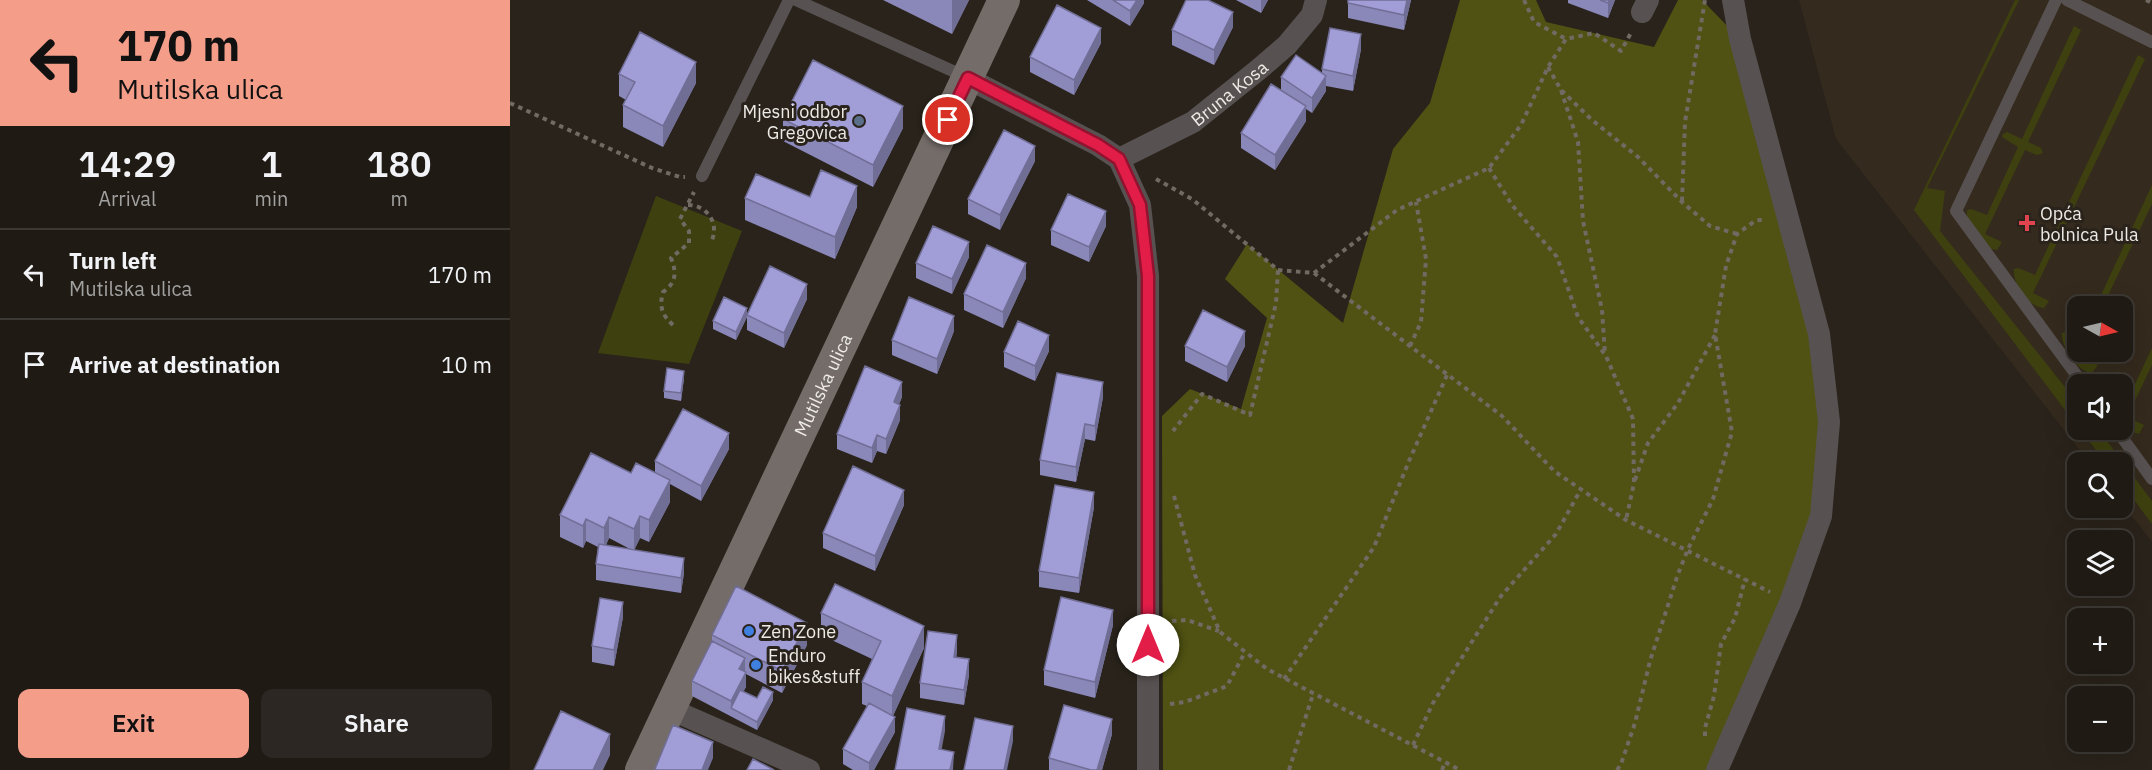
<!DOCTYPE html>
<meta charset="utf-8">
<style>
body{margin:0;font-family:"IBM Plex Sans",sans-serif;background:#2c2722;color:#f1f3f6;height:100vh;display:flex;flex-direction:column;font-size:22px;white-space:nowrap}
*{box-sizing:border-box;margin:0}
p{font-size:20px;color:#a1a1a0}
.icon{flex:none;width:33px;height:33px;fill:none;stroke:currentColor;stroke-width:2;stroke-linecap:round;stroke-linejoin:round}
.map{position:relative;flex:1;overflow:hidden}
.side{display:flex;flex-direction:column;background:#1f1a14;width:510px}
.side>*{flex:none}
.hud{background:#f49e8a;color:#111;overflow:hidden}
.needle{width:39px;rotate:98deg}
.tools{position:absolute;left:1557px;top:296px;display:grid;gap:12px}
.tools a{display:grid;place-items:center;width:66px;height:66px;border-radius:12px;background:#1f1a14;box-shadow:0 6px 24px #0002,0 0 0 2px #3c3834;font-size:30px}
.pin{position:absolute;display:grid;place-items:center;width:51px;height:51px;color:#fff;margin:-26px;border:3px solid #fff;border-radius:50%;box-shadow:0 2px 6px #0007}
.me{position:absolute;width:66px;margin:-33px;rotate:0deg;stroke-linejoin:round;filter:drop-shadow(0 0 4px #0008)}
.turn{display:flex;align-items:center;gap:21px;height:126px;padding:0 18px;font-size:27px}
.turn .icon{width:78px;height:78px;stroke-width:2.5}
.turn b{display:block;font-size:42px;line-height:51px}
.eta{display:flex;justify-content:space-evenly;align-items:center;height:102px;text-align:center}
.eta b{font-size:36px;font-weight:600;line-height:42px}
.action{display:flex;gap:12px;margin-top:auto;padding:12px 18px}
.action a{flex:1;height:69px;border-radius:12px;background:#f49e8a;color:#111;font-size:24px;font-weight:600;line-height:69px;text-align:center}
.action a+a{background:#2c2722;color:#f1f3f6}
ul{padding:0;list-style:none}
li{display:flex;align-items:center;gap:18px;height:90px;padding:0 18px;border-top:2px solid #3c3834}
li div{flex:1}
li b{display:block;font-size:22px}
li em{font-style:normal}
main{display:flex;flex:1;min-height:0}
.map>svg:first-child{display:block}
.built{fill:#342a1d;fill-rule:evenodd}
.green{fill:#3e410f}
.forest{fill:#4f5212}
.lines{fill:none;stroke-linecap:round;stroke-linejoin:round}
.path{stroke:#706a63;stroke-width:4;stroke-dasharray:4.5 4.5;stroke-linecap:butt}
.lane{stroke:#575251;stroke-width:12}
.street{stroke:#575251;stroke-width:22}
.secondary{stroke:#746c69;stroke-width:32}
.wall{fill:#8a87b9;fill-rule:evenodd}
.shaded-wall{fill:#716e96}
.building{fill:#a19dd7;stroke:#716e96;stroke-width:1.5}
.route-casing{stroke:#92132f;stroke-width:15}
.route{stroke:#e11d48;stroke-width:10}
.service-dot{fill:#5c6f8a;stroke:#29231b;stroke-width:2}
.health-dot{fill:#e0444e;stroke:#29231b;stroke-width:2}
.shop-dot{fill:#3f7fe0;stroke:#29231b;stroke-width:2}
.labels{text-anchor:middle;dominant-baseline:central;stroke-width:6;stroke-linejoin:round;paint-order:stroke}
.street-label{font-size:18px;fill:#eeeae5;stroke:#29231b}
.poi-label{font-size:18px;fill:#eeeae5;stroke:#29231b;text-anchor:start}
</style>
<main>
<section class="side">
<div class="hud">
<div class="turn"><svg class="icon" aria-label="left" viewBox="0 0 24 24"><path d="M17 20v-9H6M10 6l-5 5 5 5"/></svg><div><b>170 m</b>Mutilska ulica</div></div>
</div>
<div class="eta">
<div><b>14:29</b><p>Arrival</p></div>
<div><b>1</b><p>min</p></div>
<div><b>180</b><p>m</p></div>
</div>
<ul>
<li><svg class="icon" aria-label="left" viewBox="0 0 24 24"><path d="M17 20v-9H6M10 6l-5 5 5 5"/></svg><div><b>Turn left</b><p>Mutilska ulica</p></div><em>170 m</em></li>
<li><svg class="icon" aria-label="arrive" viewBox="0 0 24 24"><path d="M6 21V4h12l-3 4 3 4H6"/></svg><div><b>Arrive at destination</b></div><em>10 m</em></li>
</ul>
<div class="action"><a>Exit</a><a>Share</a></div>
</section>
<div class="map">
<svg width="1642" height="770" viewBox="0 0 1642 770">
<rect width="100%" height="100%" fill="#29231b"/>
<path class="built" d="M1289 0H1642V542L1613 505 1612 462H1579L1326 139ZM1568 306H1612V351H1568ZM1568 384H1612V429H1568Z"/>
<path class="green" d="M1505 0H1509L1417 188 1435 191 1430 231 1567 402V426L1404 210Z
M1564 26 1571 30 1518 142 1531 148 1533 153 1527 155 1515 150 1475 234 1492 242 1487 250 1481 249 1457 218V210L1461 209 1477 215 1508 147 1492 137 1493 134 1497 132 1512 139Z
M1628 55 1635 59 1523 293 1539 301 1534 308C1519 308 1502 283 1504 269L1508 268 1525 275Z
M1642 185V204L1593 306H1586Z
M146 196 232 231 179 364 88 353Z
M1557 332 1567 336 1568 351H1572L1570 357 1588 365 1582 373C1568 372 1551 347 1552 333Z
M1642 348V365L1617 417 1634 425 1629 434 1619 431 1613 422V397L1618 399Z
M1570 429H1588L1642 501V524L1613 485 1612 462H1595Z"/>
<path class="forest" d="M950 0H1026L1036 22 1144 47 1168 0H1192L1230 39 1309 334 1311 516 1207 770H653L652 416 680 389 731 409 757 318 715 279 737 244 833 323 883 149 920 103Z"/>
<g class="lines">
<path class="path" d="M1014 0 1024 22 1056 39
M1636 0 1642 3
M1038 67 1051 90 1082 120 1128 157 1172 202 1200 226 1227 234
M1051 90 1068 142 1073 221 1092 310 1095 354
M0 103 142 168 170 177H175
M979 168 1002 205 1047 257 1068 317 1096 356 1123 419 1124 483 1116 520
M646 179 682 199 768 270 766 303 740 415 692 394 663 431
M1172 201 1175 122 1195 0
M178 205C198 205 210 225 201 242
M768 270 804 273 887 210 979 168 1011 125 1038 67 1056 39 1084 33 1111 51 1122 31
M804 273 992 416 1044 471 1116 520 1260 592
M163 325C152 315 149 307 153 292 166 283 167 273 161 258L179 243V231L170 219 184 192
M900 346 911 322 916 259 906 202
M1125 480 1138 443 1168 403 1205 335
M664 496 685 575 710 632 757 669 950 770
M662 621 677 620 709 631
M774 679 864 547 899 461 937 375
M660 704 675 702 717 686 735 652
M1195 736V728L1204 696 1211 644 1225 618 1235 579
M903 745 923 703 991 596 1046 534 1071 489
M779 770 803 694
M932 770 935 762
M1107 770 1111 764 1125 723 1140 661 1168 574 1178 549 1203 499 1222 432 1205 334 1216 266 1227 234 1245 221 1255 219"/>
<path class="lane" d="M286 0 456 77
M1546 0 1446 211 1573 384
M1557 0 1642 42
M192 176 279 0
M1606 429 1642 479"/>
<g class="street">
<path d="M1132 12 1138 0"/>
<path d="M457 78 588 145 609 159 630 205 638 276V770"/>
<path id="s1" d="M609 159 683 122 748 70 777 45 802 15 806 0"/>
<path d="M160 709 299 770"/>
<path d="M1207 770 1280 603 1311 516 1319 422 1309 334 1230 39 1223 0"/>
</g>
<path class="secondary" id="s2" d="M131 770 494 0"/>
</g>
<path class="wall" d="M373 0H459L442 34Z
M577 0H634V3L620 26Z
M726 0H758L751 13Z
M838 0H901L894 30 838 18Z
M1058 0H1105L1098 18 1058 3Z
M723 27 704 65 662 45V30Z
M591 43 564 95 520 72V57Z
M851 49 843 91 816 86V91L802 113 796 109V121L765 170 731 148V133L771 90V77L812 73V69Z
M109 74 186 83 153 147 113 127V105L116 100 109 96Z
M273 119 393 128 363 187 273 141Z
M525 161 490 230 458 214V199Z
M300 197 347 207 325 259 235 220V198Z
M596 226 579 262 541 245V230Z
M459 257 442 294 406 278V263Z
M516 278 493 328 454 310V294Z
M297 299 274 348 237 330V317L226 340 203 329V321Z
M444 331 427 374 382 355V340Z
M675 346H735L717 382 675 361Z
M539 351 525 381 494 367V352Z
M174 378 171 401 154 398V391Z
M392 397 389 404 390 420 376 454 367 451 362 463 327 449V434Z
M593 397 585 441 575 439 566 482 530 475V460Z
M219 449 191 501 160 484V502L139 542 130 538 124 550 174 573 171 593 86 580V564L88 547 76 541 73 548 50 537V515L121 473H145V461ZM99 538 120 549 96 545Z
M394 505 365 571 313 548V533Z
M584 507 569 593 529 587V571Z
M311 613 414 648 383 716 385 732 364 770H343L333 764V749L357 706 352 704V682L362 659 311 635Z
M113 617 104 666 82 662V646Z
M603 625 585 698 534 685V670Z
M202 635 297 645 272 693 236 674V687L233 691 247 698 263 700 247 730 182 696V681L202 641Z
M447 651 446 658 459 675 454 705 410 698V683Z
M602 734 592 770H539V758Z"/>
<path class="shaded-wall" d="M442 0H459L442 34Z
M627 0H634V3L620 26V11Z
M751 0H758L751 13Z
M897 0H901L894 30V15Z
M1099 0H1105L1098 18V3Z
M723 12V27L704 65V50Z
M591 28V43L564 95V80Z
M851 34V49L843 91V76Z
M186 62V83L153 147V126Z
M816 76V91L802 113V98Z
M393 106V128L363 187V165Z
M796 106V121L765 170V155Z
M525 146V161L490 230V215Z
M347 186V207L325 259V237Z
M596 211V226L579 262V247Z
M459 242V257L442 294V279Z
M516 263V278L493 328V312Z
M297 284V299L274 348V333Z
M237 308V317L226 340V332Z
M444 316V331L427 374V359Z
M735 331V346L717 382V367Z
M539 335V351L525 381V366Z
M174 371V378L171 401V393Z
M392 382V397L384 417V402Z
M593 382V397L585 441V426Z
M390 405V420L376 454V439Z
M575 424V439L566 482V467Z
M219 433V449L191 501V486Z
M367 435V451L362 463V448Z
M160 480V502L139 542V520Z
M394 490V505L365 571V556Z
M584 492V507L569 593V578Z
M130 516V538L124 551V529Z
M99 517V538L94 550V528Z
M76 519V541L73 548V526Z
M174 558V573L171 593V578Z
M113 602V617L104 666V650Z
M603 610V625L585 698V682Z
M297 623V645L272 693V671Z
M414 626V648L382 718V696Z
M447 635V651L444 672V657Z
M235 658V673L229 669Z
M459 659V675L454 705V690Z
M236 672V687L224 710 221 708V701Z
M263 692V700L247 730V722Z
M435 716V731L429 764V749Z
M385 717V732L364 770H359V763Z
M602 719V734L592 770H587Z
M503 726V741L497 770H494Z
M100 734V755L93 770H83Z
M203 742V758L198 770H192Z
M444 752 443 770H440Z"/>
<path class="building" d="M603 0H627L620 11Z
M676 0H698L723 12 704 50 662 30Z
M838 0H897L894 15 838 3Z
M1090 0H1099L1098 3Z
M547 5 591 28 564 80 520 57Z
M820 28 851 34 843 76 812 69Z
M130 32 186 62 153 126 113 105 125 82 109 74Z
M786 55 816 76 802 98 771 77Z
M303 60 393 106 363 165 273 119Z
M761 84 796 106 765 155 731 133Z
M494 130 525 146 490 215 458 199Z
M311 170 347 186 325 237 235 198 246 174 300 197Z
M558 194 596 211 579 247 541 230Z
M423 226 459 242 442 279 406 263Z
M477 245 516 263 493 312 454 294Z
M260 266 297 284 274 333 237 315Z
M214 297 237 308 226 332 203 321Z
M399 297 444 316 427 359 382 340Z
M693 310 735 331 717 367 675 346Z
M508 321 539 335 525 366 494 352Z
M355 366 392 382 384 402 390 405 376 439 367 435 362 448 327 434Z
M157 368 174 371 171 393 154 391Z
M547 373 593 382 585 426 575 424 566 467 530 460Z
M173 409 219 433 191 486 145 461Z
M81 453 121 473 126 463 160 480 139 520 130 516 124 529 99 517 94 528 76 519 73 526 50 515Z
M343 466 394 490 365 556 313 533Z
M545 485 584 492 569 578 529 571Z
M89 544 174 558 171 578 86 564Z
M325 584 414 626 382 696 352 682 371 641 311 613Z
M226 586 297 623 272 671 202 635Z
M551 597 603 610 585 682 534 670Z
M90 598 113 602 104 650 82 646Z
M418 631 447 635 444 657 459 659 454 690 410 683Z
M202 641 235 658 229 669 236 672 221 701 182 681Z
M253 687 263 692 247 722 221 708 230 690 247 698Z
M359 703 385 717 359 763 333 749Z
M554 705 602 719 587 770H581L539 758Z
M397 708 435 716 429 749 444 752 440 770H385Z
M51 711 100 734 83 770H24Z
M465 718 503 726 494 770H454Z
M163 725 203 742 192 770H147L145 769Z
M243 759 264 770H237Z"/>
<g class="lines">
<g class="route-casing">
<path id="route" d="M438 120 458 78 588 145 609 159 630 205 638 276V645"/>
</g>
<use href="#route" class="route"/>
</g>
<circle class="service-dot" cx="349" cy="121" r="6"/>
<path class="health-dot" d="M1514 214h6v6h6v6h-6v6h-6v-6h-6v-6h6z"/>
<g class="shop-dot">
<circle cx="239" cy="631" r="6"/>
<circle cx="246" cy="665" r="6"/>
</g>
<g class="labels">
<g class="street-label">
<text stroke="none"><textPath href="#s1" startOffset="129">Bruna Kosa</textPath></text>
<text stroke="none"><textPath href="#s2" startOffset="426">Mutilska ulica</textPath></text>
</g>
<g class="poi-label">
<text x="337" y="111" text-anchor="end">Mjesni odbor<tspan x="337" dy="21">Gregovica</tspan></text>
<text x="1530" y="213">Opća<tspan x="1530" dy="21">bolnica Pula</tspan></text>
<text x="251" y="631">Zen Zone</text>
<text x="258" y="655">Enduro<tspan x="258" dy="21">bikes&amp;stuff</tspan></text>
</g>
</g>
</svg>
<div class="tools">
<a><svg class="needle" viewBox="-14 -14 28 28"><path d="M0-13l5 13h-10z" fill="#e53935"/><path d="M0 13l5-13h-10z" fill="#a1a1a0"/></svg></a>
<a><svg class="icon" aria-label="sound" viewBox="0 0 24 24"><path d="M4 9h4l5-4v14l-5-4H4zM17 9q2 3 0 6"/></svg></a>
<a><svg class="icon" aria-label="search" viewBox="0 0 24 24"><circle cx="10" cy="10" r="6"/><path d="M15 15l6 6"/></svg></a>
<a><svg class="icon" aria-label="layers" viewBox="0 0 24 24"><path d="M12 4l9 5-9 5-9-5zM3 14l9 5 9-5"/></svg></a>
<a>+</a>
<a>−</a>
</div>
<div class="pin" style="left:438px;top:120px;background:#d93025"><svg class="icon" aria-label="arrive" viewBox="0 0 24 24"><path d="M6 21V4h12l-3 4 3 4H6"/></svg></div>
<svg class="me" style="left:638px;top:645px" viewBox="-20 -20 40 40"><circle r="19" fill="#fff"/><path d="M0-13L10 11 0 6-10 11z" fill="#e11d48"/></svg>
</div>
</main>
